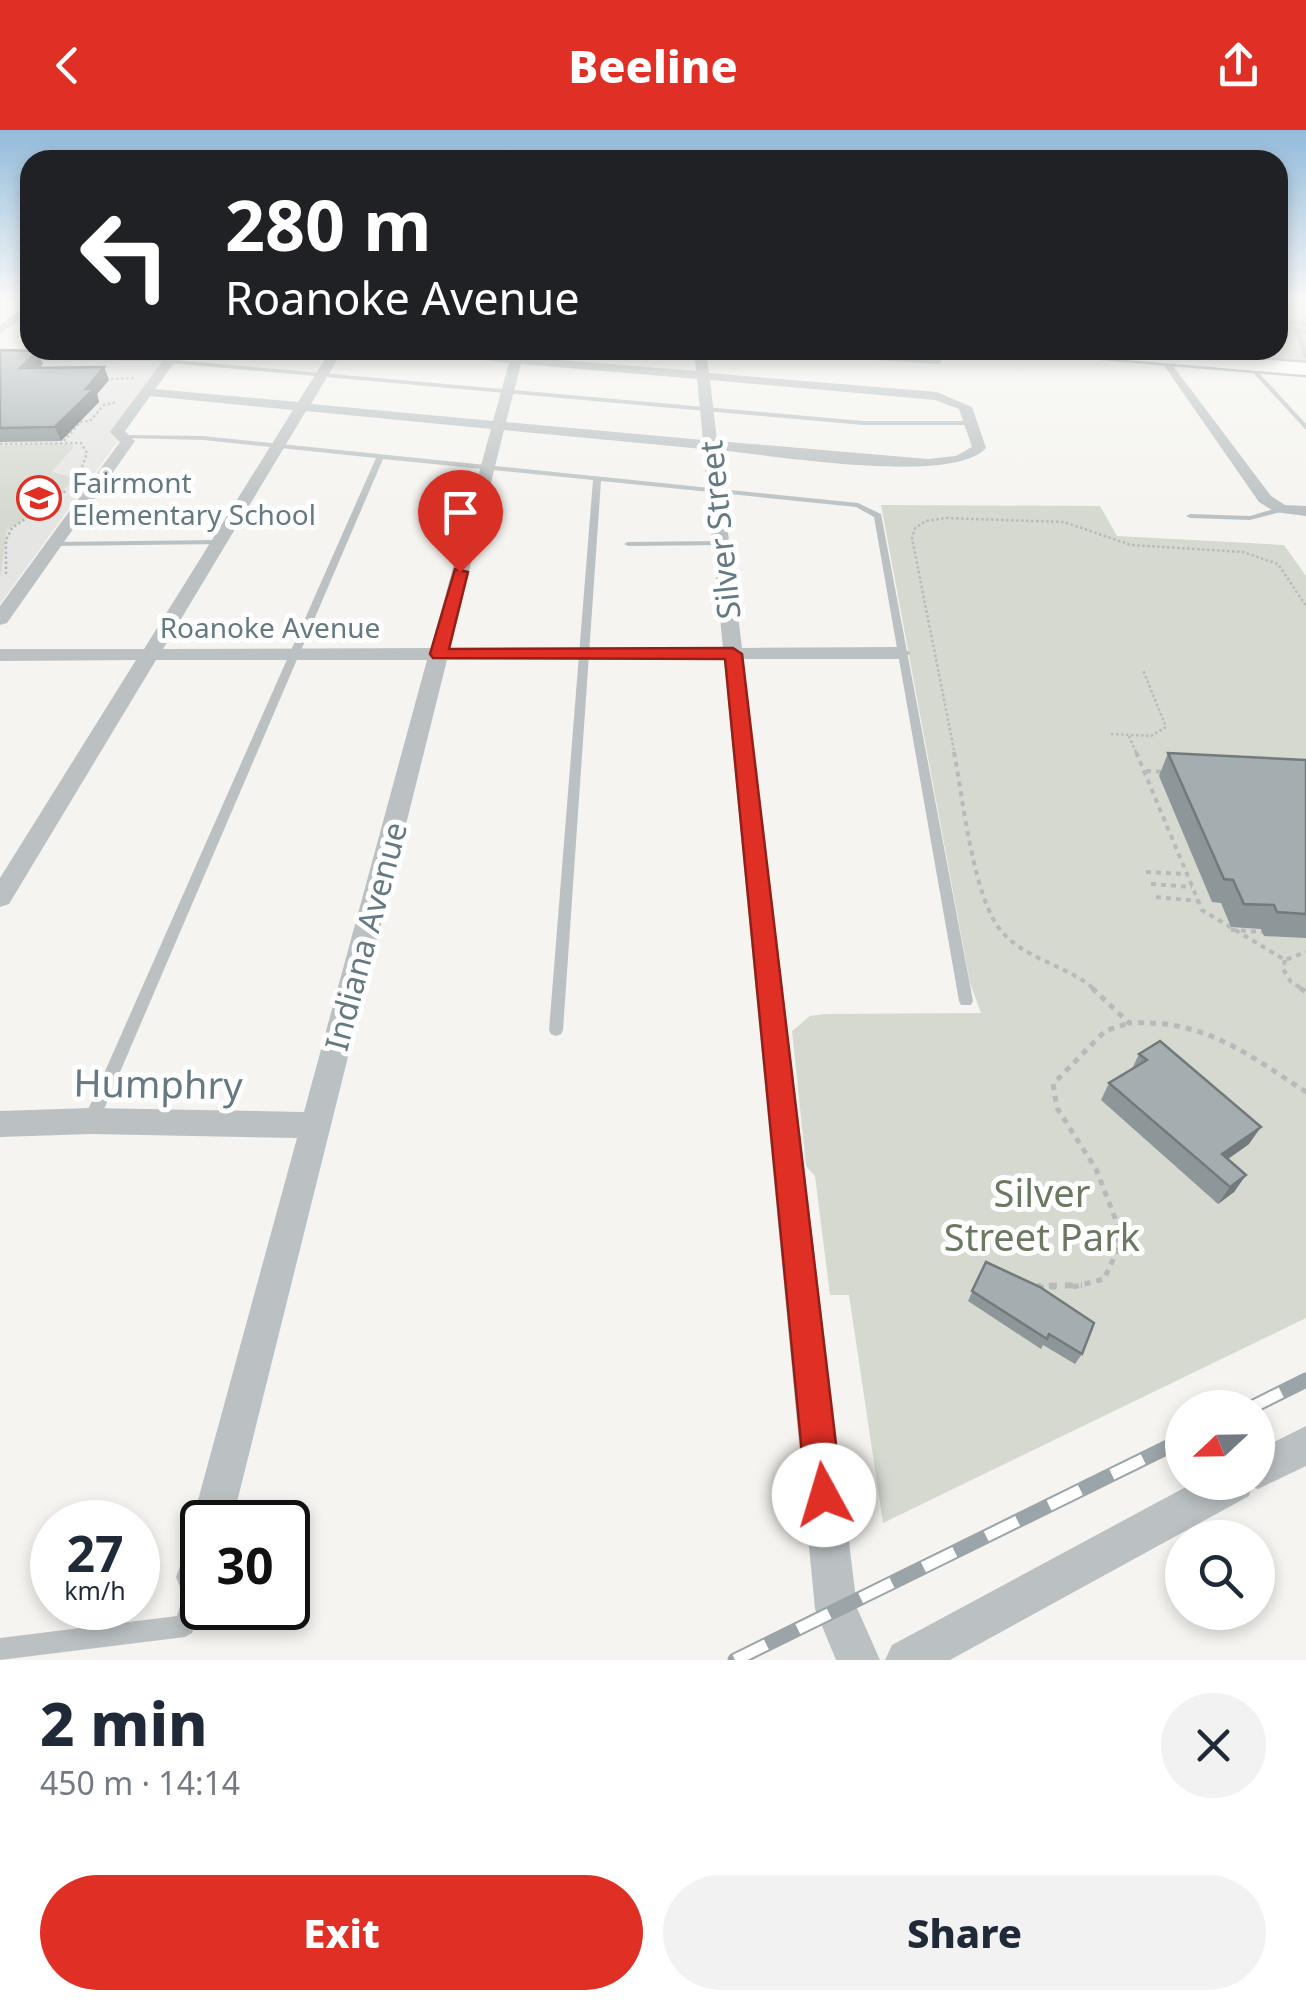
<!DOCTYPE html>
<meta charset="utf-8">
<style>
body{margin:0;font-family:"Noto Sans",sans-serif;background:#f2f2f3;color:#1f2937;height:100vh;display:flex;flex-direction:column;font-size:38px;white-space:nowrap}
*{box-sizing:border-box;margin:0}
p{font-size:32px;color:#747a83}
.icon{flex:none;width:55px;height:55px;fill:none;stroke:currentColor;stroke-width:2;stroke-linecap:round;stroke-linejoin:round}
.map{position:relative;height:1530px;overflow:hidden}
.details{display:flex;flex-direction:column;background:#fff;flex:1}
.details>*{flex:none}
.guide{position:absolute;left:20px;top:20px;width:1268px;height:210px;border-radius:30px;box-shadow:0 5px 15px #0003;background:#202124;color:#fff;overflow:hidden}
.needle{width:65px;rotate:248deg}
.buttons{position:absolute;left:1165px;top:1260px;display:grid;gap:20px}
.buttons a{display:grid;place-items:center;width:110px;height:110px;border-radius:50%;background:#fff;box-shadow:0 5px 15px #0003;font-size:50px}
.speed{position:absolute;left:30px;top:1370px;display:flex;gap:20px;font-size:50px;font-weight:700;text-align:center}
.speed>*{display:grid;place-content:center;width:130px;height:130px;border-radius:50%;background:#fff;box-shadow:0 5px 15px #0003;line-height:1}
.speed small{font-size:25px;font-weight:400}
.speed .limit{border:5px solid #111;border-radius:15px;background:#fff;color:#111}
.pin{position:absolute;display:grid;place-items:center;width:85px;height:85px;color:#fff;margin:-102px -42px;border-radius:50% 50% 50% 0;rotate:-45deg;box-shadow:0 0 10px #0007}
.pin .icon{rotate:45deg}
.me{position:absolute;width:110px;margin:-55px;rotate:354deg;stroke-linejoin:round;filter:drop-shadow(0 0 8px #0008)}
.turn{display:flex;align-items:center;gap:35px;height:210px;padding:0 40px;font-size:45px}
.turn .icon{width:130px;height:130px;stroke-width:2.5}
.turn b{display:block;font-size:70px;line-height:85px}
.round{display:grid;place-items:center;flex:none;width:105px;height:105px;border-radius:52px;background:#f2f2f3}
.summary{display:flex;align-items:center;justify-content:space-between;height:170px;padding:0 40px}
h1{font-size:60px;font-weight:800;line-height:75px}
.action{display:flex;gap:20px;margin-top:auto;padding:20px 40px}
.action a{flex:1;height:115px;border-radius:60px;background:#e02f25;color:#fff;font-size:40px;font-weight:800;line-height:115px;text-align:center}
.action a+a{background:#f2f2f3;color:#1f2937}
header{display:flex;justify-content:space-between;align-items:center;height:130px;padding:0 40px;background:#e02f25;color:#fff;font-size:45px;font-weight:800}
.map>svg:first-child{display:block}
.built{fill:#e5e5e4}
.green{fill:#d5d9d0}
.lines{fill:none;stroke-linecap:round;stroke-linejoin:round}
.primary-casing{stroke:#afb5b8;stroke-width:5}
.path-far3{stroke:#b6babb;stroke-width:2.5;stroke-dasharray:2.5 2.5;stroke-linecap:butt}
.path-far2{stroke:#b6babb;stroke-width:4;stroke-dasharray:5 5;stroke-linecap:butt}
.path-far1{stroke:#b6babb;stroke-width:5;stroke-dasharray:6 6;stroke-linecap:butt}
.path{stroke:#b6babb;stroke-width:6;stroke-dasharray:8 8;stroke-linecap:butt}
.service{fill:#bbc1c3;fill-rule:evenodd}
.minor{fill:#bbc1c3;fill-rule:evenodd}
.primary{fill:#fff;fill-rule:evenodd}
.rail-casing{stroke:#9ba4a8;stroke-width:15}
.rail{stroke:#fff;stroke-width:11;stroke-dasharray:35;stroke-linecap:butt}
.wall{fill:#8d9698}
.shaded-wall{fill:#737a7c}
.building{fill:#a4aeb1;stroke:#737a7c;stroke-width:2.5}
.route{fill:#e02f25;stroke:#921f18;stroke-width:2.5}
.labels{text-anchor:middle;dominant-baseline:central;stroke-width:10;stroke-linejoin:round;paint-order:stroke}
.far-poi-label{font-size:28px;fill:#647981;stroke:#fff;text-anchor:start}
.far-street-label{font-size:28px;fill:#647981;stroke:#fff}
.street-label{font-size:32px;fill:#647981;stroke:#fff}
.near-street-label{font-size:38px;fill:#647981;stroke:#fff}
.near-park-label{font-size:38px;fill:#6b7962;stroke:#fff}
</style>
<header><svg class="icon" aria-label="back" viewBox="0 0 24 24"><path d="M15 5l-7 7 7 7"/></svg>Beeline<svg class="icon" aria-label="share" viewBox="0 0 24 24"><path d="M12 15V3M7 8l5-5 5 5M5 13v7h14v-7"/></svg></header>
<div class="map">
<svg width="1306" height="1530" viewBox="0 0 1306 1530">
<rect width="100%" height="100%" fill="#f5f4f0"/>
<path class="built" d="M30 218 184 220 0 474V224H23Z"/>
<path class="green" d="M1278 170H1306V235L1126 220H1278Z
M60 313 75 315 52 342 74 348 57 368 7 400 0 449V316Z
M881 375 1100 376 1117 406 1284 415 1306 446V1188L883 1393 849 1165H830L815 1046 806 1036 792 901 810 886 825 884 981 883 970 853Z"/>
<g class="lines">
<g class="primary-casing">
<path id="primary" d="M1071 220H1150L1306 233V245L1081 226Z"/>
</g>
<path class="path-far3" d="M1042 220 1062 222
M111 249 135 248
M64 311 80 292 90 291 104 275 117 272
M0 314 81 313 87 323 79 345
M6 444V410L12 398 67 360
M1111 604 1151 606 1166 597 1143 540
M1129 606 1137 625
M955 625 912 408 915 398 926 391 945 388 1064 392 1131 415 1243 422 1278 434 1306 476"/>
<path class="path-far2" d="M954 622C963 668 973 769 1002 802 1028 831 1068 835 1095 860
M1136 622 1202 780 1285 830 1306 822
M1146 641 1166 642
M1146 742 1187 744
M1151 754 1192 757
M1156 767 1198 771
M1231 800 1266 802
M1285 830 1283 839 1291 852 1304 860"/>
<path class="path-far1" d="M1092 858 1129 893C1204 889 1246 923 1306 962
M1300 858 1306 862
M1038 1157H1059
M1073 1157 1104 1149 1119 1117 1117 1093 1096 1039 1057 978 1053 954 1105 901 1129 893"/>
<path class="path" d="M1037 1161 1038 1156 1082 1155"/>
<path class="service" d="M1287 190 1306 192V196L1288 194 1286 195 1306 200V204L1300 202 1306 218V228L1303 226 1295 201 1278 196Z
M744 220H774L892 228 894 220H900L898 228 935 230 934 220H940L941 232 938 234 747 222Z
M0 226 171 227 174 230 863 291H972L975 293 972 295H863L169 233 166 231 0 230Z
M1246 233H1250L1306 294V300L1246 235Z
M123 305 203 306 858 373 881 384 973 871 971 875H961L959 871 874 387 856 377 601 351 563 900 561 904 556 906 551 904 549 900 593 350 383 329 99 991 96 996 91 997 86 996 83 991 376 328 203 310 125 308 121 306Z
M1281 377 1285 379 1284 381 1250 390 1190 388 1186 386 1190 384 1250 386Z
M218 410 222 412 221 414 53 416 49 414 53 412Z
M721 411H724V415L628 416 624 414 628 412Z
M197 1440 202 1442V1469L192 1503 185 1507 0 1530V1508L177 1486 190 1443Z"/>
<path class="minor" d="M30 173V182L0 204V195Z
M171 220H183L155 259 298 272 331 220H343L311 274 493 291 509 233 398 220 510 226 512 220H524L522 227 696 241 694 220H706L709 243 937 262 972 277 986 318C953 356 771 325 718 320L742 518 901 517 911 523 901 529H743L857 1478 880 1530H836L815 1479 724 529 447 530 232 1392H202V1465L197 1468 182 1462 176 1447 188 1414 202 1408 192 1392 297 1008 91 1004 0 1007V981L91 978 304 982 427 530H156L9 774 0 777V748L136 530 0 531V519H144L293 280 150 266 125 301 135 311 7 493 0 495V476L120 312 110 302ZM521 234 697 249 703 310 506 292ZM710 250 935 270 959 279 972 317 956 326 928 329 717 311ZM306 281 491 299 431 518 163 519ZM504 300 703 319 723 518H450Z
M1156 224H1164L1271 366 1285 375 1306 376V386L1275 382 1259 372Z
M1306 1296V1336L1258 1359 1252 1357 1249 1366 950 1530H885L892 1515 1195 1352H1258V1320Z"/>
<use href="#primary" class="primary"/>
<g class="rail-casing">
<path id="rail" d="M1250 1278 1306 1250
M735 1530 1182 1310"/>
</g>
<use href="#rail" class="rail"/>
</g>
<path class="wall" d="M0 220 43 234 39 238 104 237 109 250 97 264 99 272 61 311 0 312Z
M1168 623 1306 630V808L1264 806 1261 799 1231 797 1221 773 1212 772 1159 646Z
M1139 924 1249 1014 1228 1029 1246 1045 1234 1062 1218 1074 1101 970 1109 953 1132 939Z
M986 1132 1082 1224 1075 1234 1043 1215 1041 1219 968 1171Z"/>
<path class="shaded-wall" d="M38 221 43 234 25 251 20 238Z
M104 237 109 250 97 264 99 272 61 311 55 297Z
M1261 997 1249 1014 1211 1041 1222 1024Z
M1246 1045 1234 1062 1218 1074 1230 1057Z"/>
<path class="building" d="M0 220 38 221 20 238 104 237 86 259 95 258 55 297 0 298Z
M1168 623 1306 630V784L1277 782 1274 775 1244 774 1233 750 1224 749Z
M1160 911 1261 997 1222 1024 1246 1045 1230 1057 1109 953 1147 930 1139 924Z
M986 1132 1040 1157 1094 1193 1082 1224 1049 1204 1047 1209 972 1161Z"/>
<linearGradient id="sky" x2="0" y2="1"><stop stop-color="#92bada"/><stop offset="0.44" stop-color="#fafaf8"/><stop offset="1" stop-color="#fafaf8" stop-opacity="0"/></linearGradient>
<rect width="1306" height="384" fill="url(#sky)"/>
<path class="route" d="M455 439 468 442 449 519 733 518 742 524 842 1365 837 1378 824 1383 811 1378 806 1365 725 529 433 528 430 524Z"/>
<defs>
<g id="school-ring" transform="scale(2.25)"><circle r="9.5" fill="#fff" stroke="#e02f25" stroke-width="1.5"/><path d="M0-5L7-2L0 1L-7-2ZM-4 1L0 2.5L4 1V4Q0 6-4 4Z" fill="#e02f25"/></g>
</defs>
<g fill-rule="evenodd">
<use href="#school-ring" x="39" y="368"/>
</g>
<g class="labels">
<g class="far-poi-label">
<text x="72" y="352">Fairmont<tspan x="72" dy="32">Elementary School</tspan></text>
</g>
<g class="far-street-label">
<text x="270" y="497">Roanoke Avenue</text>
</g>
<g class="street-label">
<text transform="translate(719 400) rotate(-96)">Silver Street</text>
<text transform="translate(365 806) rotate(-75)">Indiana Avenue</text>
</g>
<g class="near-street-label">
<text transform="translate(158 953) rotate(1)">Humphry</text>
</g>
<g class="near-park-label">
<text x="1042" y="1062">Silver<tspan x="1042" dy="44">Street Park</tspan></text>
</g>
</g>
</svg>
<div class="buttons">
<a><svg class="needle" viewBox="-14 -14 28 28"><path d="M0-13l5 13h-10z" fill="#e53935"/><path d="M0 13l5-13h-10z" fill="#747a83"/></svg></a>
<a><svg class="icon" aria-label="search" viewBox="0 0 24 24"><circle cx="10" cy="10" r="6"/><path d="M15 15l6 6"/></svg></a>
</div>
<div class="speed"><div>27<small>km/h</small></div><div class="limit">30</div></div>
<div class="pin" style="left:460px;top:442px;background:#d93025"><svg class="icon" aria-label="arrive" viewBox="0 0 24 24"><path d="M6 21V4h12l-3 4 3 4H6"/></svg></div>
<svg class="me" style="left:824px;top:1365px" viewBox="-20 -20 40 40"><circle r="19" fill="#fff"/><path d="M0-13L10 11 0 6-10 11z" fill="#e02f25"/></svg>
<div class="guide">
<div class="turn"><svg class="icon" aria-label="left" viewBox="0 0 24 24"><path d="M17 20v-9H6M10 6l-5 5 5 5"/></svg><div><b>280 m</b>Roanoke Avenue</div></div>
</div>
</div>
<section class="details">
<div class="summary"><div><h1>2 min</h1><p>450 m · 14:14</p></div><a class="round"><svg class="icon" aria-label="close" viewBox="0 0 24 24"><path d="M6 6l12 12M18 6L6 18"/></svg></a></div>
<div class="action"><a>Exit</a><a>Share</a></div>
</section>
